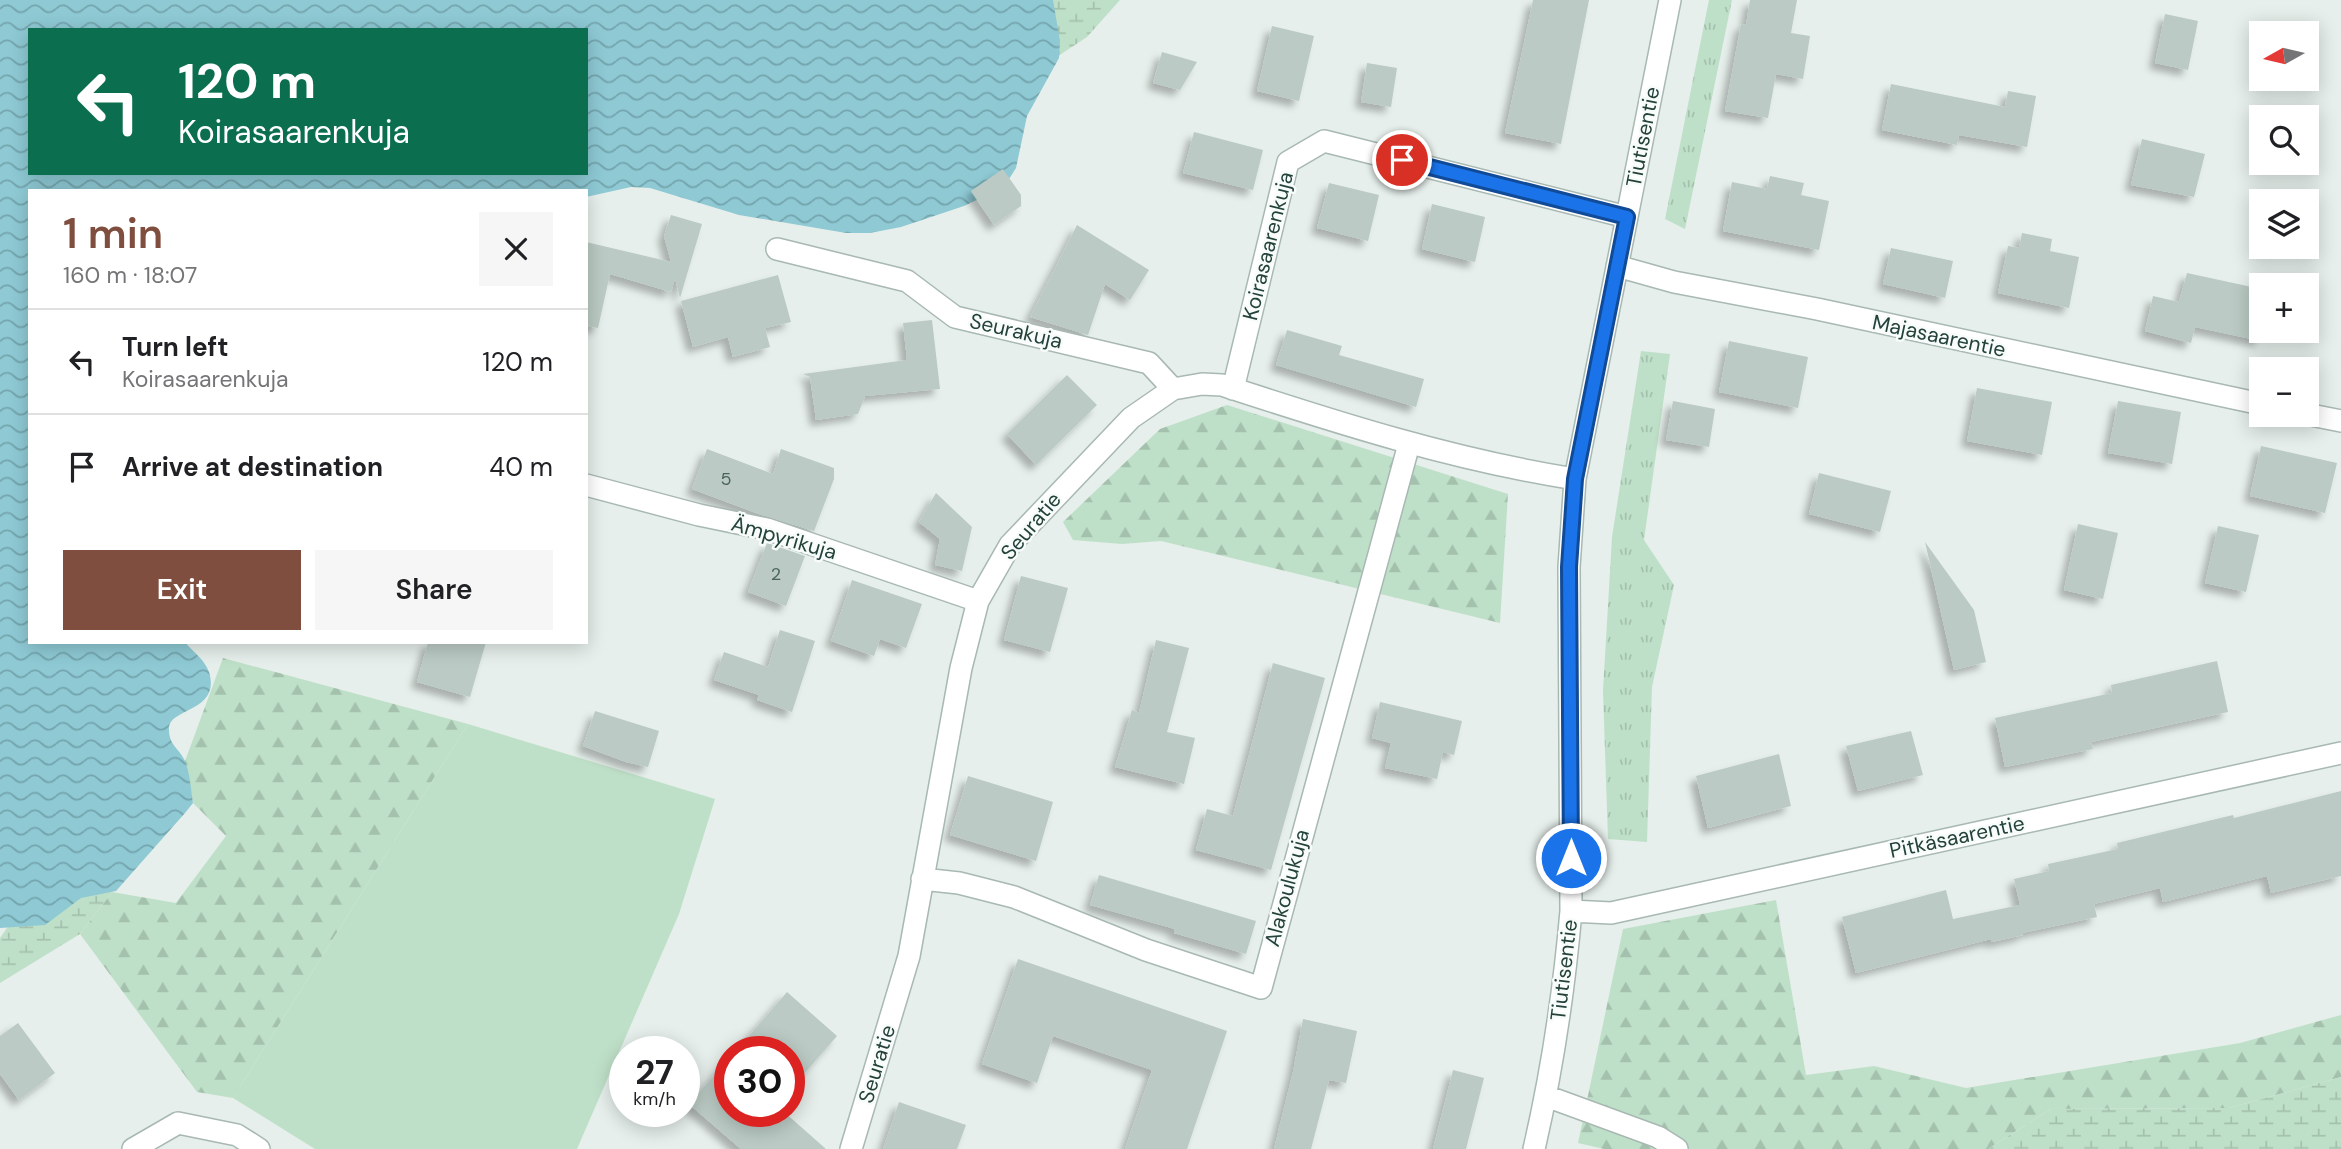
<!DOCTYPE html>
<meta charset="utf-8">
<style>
body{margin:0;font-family:"DM Sans",sans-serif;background:#f6f6f6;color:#202124;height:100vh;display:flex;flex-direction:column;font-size:26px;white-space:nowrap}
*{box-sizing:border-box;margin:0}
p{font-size:23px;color:#757577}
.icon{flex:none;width:38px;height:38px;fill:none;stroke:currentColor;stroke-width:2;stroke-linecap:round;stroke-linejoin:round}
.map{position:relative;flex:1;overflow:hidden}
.details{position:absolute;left:28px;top:189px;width:560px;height:455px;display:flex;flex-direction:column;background:#fff;border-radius:0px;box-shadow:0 4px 18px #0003}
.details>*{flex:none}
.top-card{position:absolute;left:28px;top:28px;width:560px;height:147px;border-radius:0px;box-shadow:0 4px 18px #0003;background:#0b6e4f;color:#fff;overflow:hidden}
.needle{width:46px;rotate:262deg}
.buttons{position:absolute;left:2249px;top:21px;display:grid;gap:14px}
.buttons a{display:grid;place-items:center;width:70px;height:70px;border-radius:0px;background:#fff;box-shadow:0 4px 18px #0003;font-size:35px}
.speed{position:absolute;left:609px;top:1036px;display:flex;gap:14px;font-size:35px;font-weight:700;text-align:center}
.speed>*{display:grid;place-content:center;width:91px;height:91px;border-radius:50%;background:#fff;box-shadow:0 4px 18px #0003;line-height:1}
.speed small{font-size:18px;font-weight:400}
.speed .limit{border:10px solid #d22;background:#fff;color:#111}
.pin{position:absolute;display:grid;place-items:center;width:60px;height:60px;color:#fff;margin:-30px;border:4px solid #fff;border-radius:50%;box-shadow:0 2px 7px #0007}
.me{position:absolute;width:77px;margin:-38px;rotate:0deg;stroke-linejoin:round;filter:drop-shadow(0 0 5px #0008)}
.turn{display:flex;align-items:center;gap:24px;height:147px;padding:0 35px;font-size:32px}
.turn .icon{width:91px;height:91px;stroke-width:2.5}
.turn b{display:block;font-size:49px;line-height:60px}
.round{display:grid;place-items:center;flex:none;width:74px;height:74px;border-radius:0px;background:#f6f6f6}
.headline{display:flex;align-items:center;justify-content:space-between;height:119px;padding:0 35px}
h1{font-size:42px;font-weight:600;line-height:52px;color:#7f4e3f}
.button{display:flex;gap:14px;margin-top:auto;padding:14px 35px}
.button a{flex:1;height:80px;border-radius:0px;background:#7f4e3f;color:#fff;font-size:28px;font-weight:600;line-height:80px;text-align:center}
.button a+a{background:#f6f6f6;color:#202124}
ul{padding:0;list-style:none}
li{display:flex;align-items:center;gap:21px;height:105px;padding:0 35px;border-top:2px solid #e0e0e0}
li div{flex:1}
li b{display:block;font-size:26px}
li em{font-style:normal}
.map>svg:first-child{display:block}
.grass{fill:url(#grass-tufts)}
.forest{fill:url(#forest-firs)}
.wetland{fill:url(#wetland-marsh)}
.pitch{fill:#bfe0c8}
.water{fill:url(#water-waves);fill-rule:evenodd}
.building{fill:#bbcac4;filter:url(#shadow)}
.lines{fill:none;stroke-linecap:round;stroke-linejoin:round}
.minor-casing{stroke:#a8b8b2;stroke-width:24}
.minor{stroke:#fff;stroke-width:21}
.route-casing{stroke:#114b97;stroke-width:18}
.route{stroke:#1a73e8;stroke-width:12}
.labels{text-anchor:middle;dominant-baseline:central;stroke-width:5;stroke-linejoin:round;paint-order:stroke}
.number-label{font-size:18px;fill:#4a645c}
.street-label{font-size:21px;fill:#24423a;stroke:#f7fbf9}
</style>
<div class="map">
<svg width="2341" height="1149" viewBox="0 0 2341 1149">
<defs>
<pattern id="grass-tufts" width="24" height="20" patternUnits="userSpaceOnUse" patternTransform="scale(1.75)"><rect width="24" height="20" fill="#bfe0c8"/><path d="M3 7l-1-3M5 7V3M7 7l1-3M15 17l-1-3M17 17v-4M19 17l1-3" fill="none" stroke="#a4c1ad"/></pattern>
<pattern id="forest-firs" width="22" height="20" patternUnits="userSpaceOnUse" patternTransform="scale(1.75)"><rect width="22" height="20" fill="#bfe0c8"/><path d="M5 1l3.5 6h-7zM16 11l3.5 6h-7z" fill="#a4c1ad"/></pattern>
<pattern id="wetland-marsh" width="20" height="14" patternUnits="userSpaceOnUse" patternTransform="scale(1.75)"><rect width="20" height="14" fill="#bfe0c8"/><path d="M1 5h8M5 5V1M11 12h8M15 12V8" fill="none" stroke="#a4c1ad"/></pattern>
<pattern id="water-waves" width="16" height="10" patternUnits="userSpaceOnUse" patternTransform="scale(1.75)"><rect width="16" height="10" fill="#8ec9d4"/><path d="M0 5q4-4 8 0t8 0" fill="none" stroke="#74a5ad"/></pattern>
<filter id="shadow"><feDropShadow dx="-6" dy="6" stdDeviation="3.5" flood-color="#0004"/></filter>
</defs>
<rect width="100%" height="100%" fill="#e6efeb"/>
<path class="grass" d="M1709 0H1732L1685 229 1665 219Z
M1641 351 1670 354 1644 540 1674 585 1652 687 1647 842 1608 839 1603 691 1612 537Z"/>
<path class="forest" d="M1227 405 1508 494 1500 623 1161 541 1122 544 1073 540 1063 522 1160 429Z
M223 658 468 724 233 1098 197 1092 80 934 112 892 176 903 226 836 193 803 185 761Z
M1776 900 1806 1075 1874 1066 1966 1088 2240 1043 2341 1015V1077L2229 1108 2051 1109 1988 1149H1604L1578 1143 1623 929Z"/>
<path class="wetland" d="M1046 0H1120L1087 37 1040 68Z
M66 843 112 892 80 934 0 983V938Z
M2341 1077V1149H1988L2051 1109 2229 1108Z"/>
<path class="pitch" d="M468 724 715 799 679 914 577 1149H315L233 1098Z"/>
<path class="water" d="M0 0H1053L1060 41 1059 58 1027 116 1016 168 1009 179 983 197 964 206 901 227 870 233H846L739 215 650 188 631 187 586 197V191H30V642H185C193 652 205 660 209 672 221 711 171 708 169 727 168 745 179 748 185 761 190 773 191 790 193 803L185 813 116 891 81 898 45 925 0 928ZM30 30H586V173H30Z"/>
<path class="building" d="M1533 0H1589L1561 144 1505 133Z
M1750 0H1797L1791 33 1810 36 1803 79 1776 74 1768 118 1725 111 1741 24 1746 25Z
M2165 14 2198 21 2188 70 2155 63Z
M1272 26 1314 36 1299 101 1257 91Z
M1162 52 1197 62 1180 90 1153 83Z
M1367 63 1397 68 1391 107 1361 102Z
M1891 84 2005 107 2008 91 2036 96 2027 147 1959 135 1957 145 1882 130Z
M1194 132 1263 150 1253 190 1183 173Z
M2142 139 2205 154 2194 197 2131 185Z
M1003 169 1021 195V206L994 225 971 191Z
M1770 176 1804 183 1801 195 1829 201 1819 250 1723 231 1732 182 1767 189Z
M1329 183 1379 195 1368 241 1317 228Z
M1432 204 1485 217 1475 262 1422 249Z
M671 215 702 224 680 298 675 278 671 292 610 274 598 328 586 326V242L671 262 664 236Z
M1077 225 1149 270 1130 300 1105 284 1088 335 1030 317Z
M2022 233 2052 239 2050 251 2079 257 2069 308 1998 293 2008 246 2019 248Z
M1891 248 1953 261 1945 298 1883 284Z
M2187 273 2261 289V341L2195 327 2191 343 2145 331 2153 296 2179 302Z
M778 275 791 322 765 328 770 347 733 357 728 337 693 347 681 301Z
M932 320 940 389 865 396 858 414 816 420 810 377 803 374 907 360 903 323Z
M1287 330 1342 346 1339 355 1424 379 1416 407 1276 365Z
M1729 341 1808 357 1798 408 1719 392Z
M1067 375 1097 405 1036 465 1007 434Z
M1977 388 2052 402 2042 455 1967 441Z
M1673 401 1715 409 1709 447 1666 440Z
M2118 401 2181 412 2172 464 2108 453Z
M2261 446 2337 463 2325 513 2250 496Z
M707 449 773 474 781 449 834 468V479L814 531 756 513 692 489Z
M1819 473 1891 491 1880 532 1809 514Z
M936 493 972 527 962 571 935 565 940 539 919 522Z
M2078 524 2118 533 2103 599 2064 590Z
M2218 526 2259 535 2246 592 2205 583Z
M1925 542 1974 610 1986 662 1954 670Z
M767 543 805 556 786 606 748 592Z
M1021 576 1068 588 1050 652 1004 640Z
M852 580 922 604 906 648 880 639 874 656 831 641Z
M780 630 815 641 792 712 757 700 759 695 714 680 724 652 768 667Z
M1156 640 1189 648 1167 732 1195 738 1184 784 1115 767 1132 710 1139 713Z
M428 642H486L470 697 417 682Z
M2217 661 2228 712 2091 742 2093 749 2005 767 1995 718 2112 693 2111 685Z
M1273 663 1325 678 1271 870 1196 850 1207 809 1233 816Z
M1380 702 1462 721 1454 755 1443 752 1437 779 1385 768 1391 743 1372 738Z
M595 711 659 731 648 767 626 762 583 746Z
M1911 731 1923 775 1858 791 1846 746Z
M1779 754 1791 806 1708 828 1696 776Z
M968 776 1053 802 1036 861 950 835Z
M2341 791V876L2271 893 2267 876 2163 902 2160 888 2094 904 2097 917 2022 933 2023 935 1992 942 1991 939 1856 973 1842 917 1946 890 1953 919 2020 905 2014 879 2049 871 2048 864 2118 849 2117 843 2233 815 2234 818Z
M1099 875 1256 921 1246 954 1174 933 1175 929 1090 905Z
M1018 959 1227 1031 1187 1149H1125L1152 1070 1053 1036 1037 1083 982 1064Z
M787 992 837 1036 789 1091V1052H735Z
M1303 1019 1357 1031 1346 1083 1329 1080 1311 1149H1274L1293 1072Z
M18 1023 55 1073 19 1100 0 1074V1036Z
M730 1057V1111H783L826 1149H741L689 1104Z
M1453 1070 1484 1078 1466 1149H1433Z
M899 1102 966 1125 957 1149H883Z"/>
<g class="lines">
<g class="minor-casing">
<path id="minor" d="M777 249 907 281 955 317 1149 363 1173 389
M1617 266 1674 282 1817 309 2261 404
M1233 389 1288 162 1324 141 1627 217
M2306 414 2341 421
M586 485 699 515 767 529 978 601
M922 879 959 883 1014 897 1146 950 1261 988 1409 444
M1571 911 1611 913 2341 753
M1546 1096 1658 1137 1677 1149
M133 1149 178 1123 237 1135 259 1149
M851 1149 909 956 961 668 978 601 1010 545 1131 418 1173 389 1202 384 1222 385C1338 423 1454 460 1575 479
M1534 1149C1552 1071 1564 991 1571 911L1569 567 1575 479 1670 0"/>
</g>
<use href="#minor" class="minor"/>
</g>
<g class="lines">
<g class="route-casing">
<path id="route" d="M1402 160 1627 217 1575 479 1569 567 1571 858"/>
</g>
<use href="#route" class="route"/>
</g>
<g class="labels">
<g class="number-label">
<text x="726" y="479">5</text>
<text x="776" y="574">2</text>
</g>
<g class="street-label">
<text transform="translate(1643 137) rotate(-79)">Tiutisentie</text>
<text transform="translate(1268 246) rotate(-76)">Koirasaarenkuja</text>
<text transform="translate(1016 331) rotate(13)">Seurakuja</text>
<text transform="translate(1939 336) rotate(12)">Majasaarentie</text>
<text transform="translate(1031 526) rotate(-50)">Seuratie</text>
<text transform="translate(784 538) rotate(16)">Ämpyrikuja</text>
<text transform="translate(1957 837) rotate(-12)">Pitkäsaarentie</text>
<text transform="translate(1287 888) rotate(-75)">Alakoulukuja</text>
<text transform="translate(1564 970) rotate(-83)">Tiutisentie</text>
<text transform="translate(877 1064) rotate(-73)">Seuratie</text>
</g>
</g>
</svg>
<div class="buttons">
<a><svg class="needle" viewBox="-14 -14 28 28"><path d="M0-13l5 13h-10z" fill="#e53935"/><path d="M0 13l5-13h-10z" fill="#757577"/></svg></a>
<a><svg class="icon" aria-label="search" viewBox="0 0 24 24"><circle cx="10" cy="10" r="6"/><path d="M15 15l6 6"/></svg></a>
<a><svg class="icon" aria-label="layers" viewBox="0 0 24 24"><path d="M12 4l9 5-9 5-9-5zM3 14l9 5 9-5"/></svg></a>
<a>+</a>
<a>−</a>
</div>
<div class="speed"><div>27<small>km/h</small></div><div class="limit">30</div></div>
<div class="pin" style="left:1402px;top:160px;background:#d93025"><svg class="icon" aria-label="arrive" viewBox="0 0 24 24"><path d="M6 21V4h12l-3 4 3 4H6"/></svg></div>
<svg class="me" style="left:1571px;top:858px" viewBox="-20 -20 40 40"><circle r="17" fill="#1a73e8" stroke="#fff" stroke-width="3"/><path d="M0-11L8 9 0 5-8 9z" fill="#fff"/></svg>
<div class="top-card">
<div class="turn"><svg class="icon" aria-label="left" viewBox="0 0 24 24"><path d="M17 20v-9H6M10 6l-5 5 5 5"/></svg><div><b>120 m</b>Koirasaarenkuja</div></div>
</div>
<section class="details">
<div class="headline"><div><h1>1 min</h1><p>160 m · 18:07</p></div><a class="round"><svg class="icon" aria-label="close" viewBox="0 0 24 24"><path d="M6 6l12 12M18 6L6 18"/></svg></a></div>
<ul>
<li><svg class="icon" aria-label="left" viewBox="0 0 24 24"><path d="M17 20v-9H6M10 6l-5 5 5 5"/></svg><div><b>Turn left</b><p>Koirasaarenkuja</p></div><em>120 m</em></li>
<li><svg class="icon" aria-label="arrive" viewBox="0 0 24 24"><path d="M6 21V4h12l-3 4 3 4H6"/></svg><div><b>Arrive at destination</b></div><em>40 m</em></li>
</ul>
<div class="button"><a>Exit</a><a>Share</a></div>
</section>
</div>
